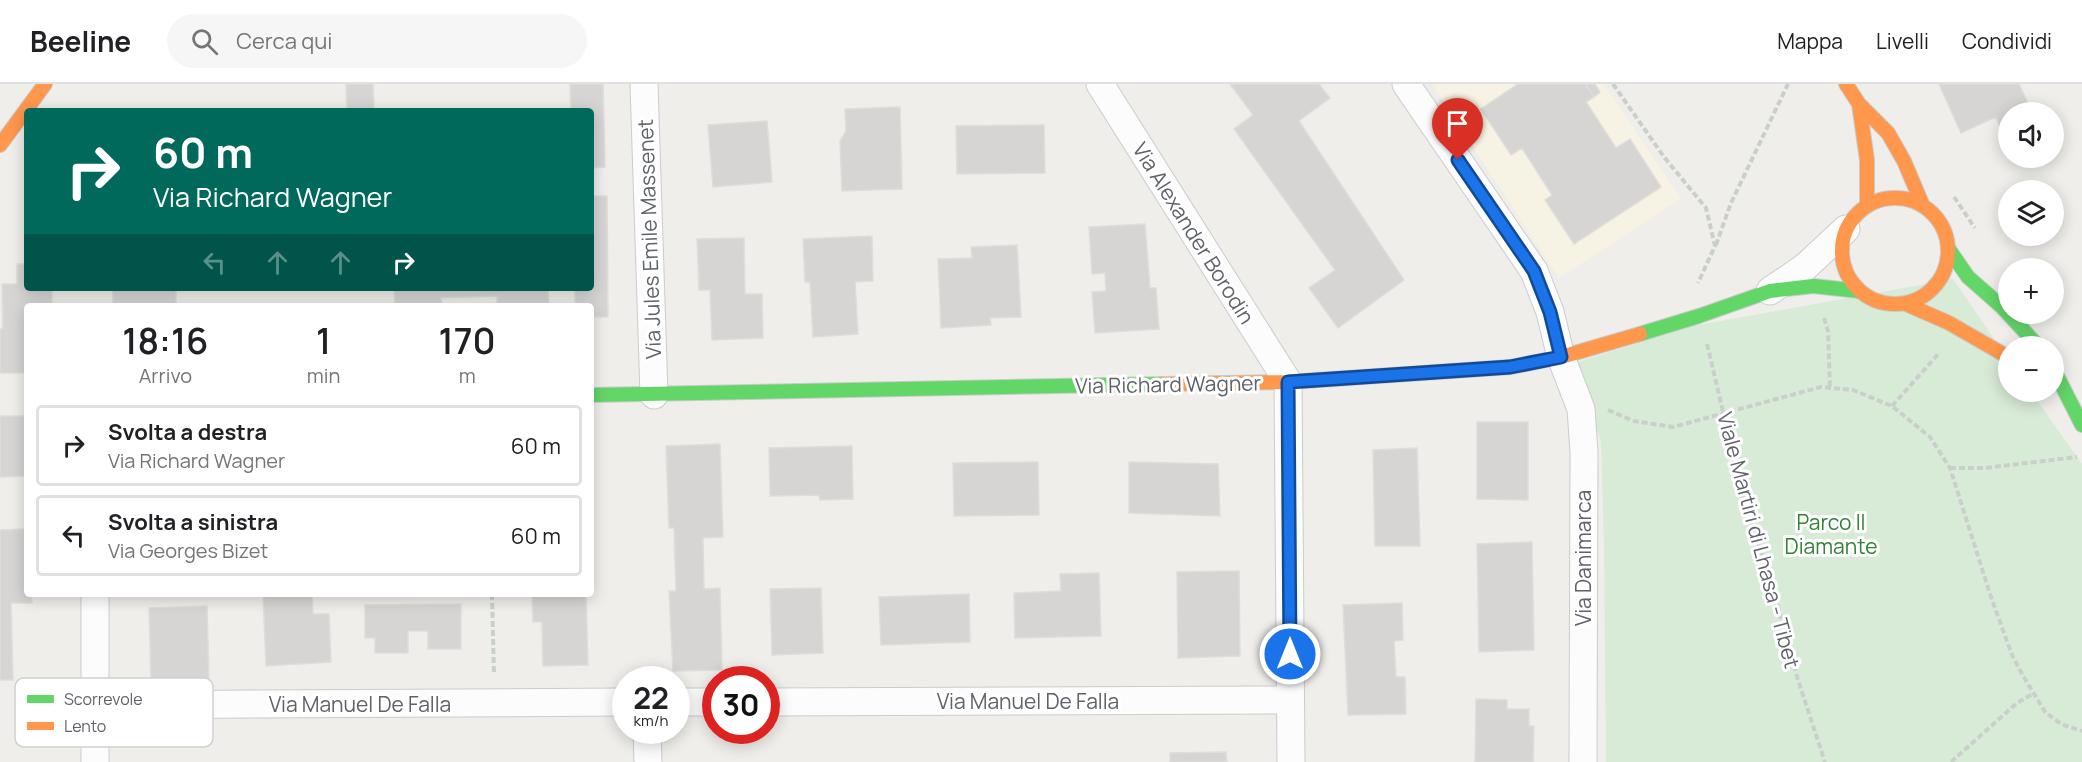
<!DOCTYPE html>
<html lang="it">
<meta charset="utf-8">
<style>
body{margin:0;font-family:Manrope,sans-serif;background:#f6f6f6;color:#202124;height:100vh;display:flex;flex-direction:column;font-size:22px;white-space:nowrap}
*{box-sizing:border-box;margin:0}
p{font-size:20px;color:#757577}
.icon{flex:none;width:33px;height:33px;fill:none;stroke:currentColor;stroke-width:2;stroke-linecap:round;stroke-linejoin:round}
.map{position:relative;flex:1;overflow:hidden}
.panel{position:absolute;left:24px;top:219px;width:570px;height:294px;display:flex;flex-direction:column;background:#fff;border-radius:6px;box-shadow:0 3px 15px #0003}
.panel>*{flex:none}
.banner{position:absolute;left:24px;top:24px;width:570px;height:183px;border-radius:6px;box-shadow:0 3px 15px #0003;background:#00695c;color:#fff;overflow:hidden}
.tools{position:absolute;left:1998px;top:18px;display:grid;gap:12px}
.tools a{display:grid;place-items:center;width:66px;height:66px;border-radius:50%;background:#fff;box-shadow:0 3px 15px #0003;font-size:30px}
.speed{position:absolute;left:612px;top:582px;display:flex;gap:12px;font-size:30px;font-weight:700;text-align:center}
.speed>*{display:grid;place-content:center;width:78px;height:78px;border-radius:50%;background:#fff;box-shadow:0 3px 15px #0003;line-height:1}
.speed small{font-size:15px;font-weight:400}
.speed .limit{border:9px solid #d22;background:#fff;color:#111}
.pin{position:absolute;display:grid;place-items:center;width:51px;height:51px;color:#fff;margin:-62px -26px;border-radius:50% 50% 50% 0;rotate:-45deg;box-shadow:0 0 6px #0007}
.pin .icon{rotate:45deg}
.me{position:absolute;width:66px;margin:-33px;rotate:0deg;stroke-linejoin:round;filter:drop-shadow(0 0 4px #0008)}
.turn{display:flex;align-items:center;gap:21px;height:126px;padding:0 30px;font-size:27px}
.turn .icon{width:78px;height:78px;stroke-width:2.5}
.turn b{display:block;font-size:42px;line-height:51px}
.lanes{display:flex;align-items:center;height:57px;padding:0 30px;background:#0003;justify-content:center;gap:30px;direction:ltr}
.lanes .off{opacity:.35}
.eta{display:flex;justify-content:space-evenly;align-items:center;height:102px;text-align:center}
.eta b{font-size:36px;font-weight:600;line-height:42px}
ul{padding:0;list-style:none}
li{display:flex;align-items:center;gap:18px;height:81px;margin:0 12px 9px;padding:0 18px;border:3px solid #e0e0e0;border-radius:6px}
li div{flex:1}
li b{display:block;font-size:22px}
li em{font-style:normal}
header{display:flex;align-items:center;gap:36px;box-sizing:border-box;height:84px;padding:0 30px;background:#fff;border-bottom:2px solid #e0e0e0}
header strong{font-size:28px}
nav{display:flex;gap:33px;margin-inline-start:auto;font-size:21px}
.search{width:420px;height:54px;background:#f6f6f6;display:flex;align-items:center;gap:15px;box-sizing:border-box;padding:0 21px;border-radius:33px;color:#757577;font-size:22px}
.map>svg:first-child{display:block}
.commercial{fill:#f7f3e4}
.green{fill:#d8ebd6}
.building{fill:#d6d5d3;stroke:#deddd9;stroke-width:1.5}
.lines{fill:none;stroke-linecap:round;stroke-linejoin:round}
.street-casing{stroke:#cbcccc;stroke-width:29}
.fast-casing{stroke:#cacacb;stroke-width:16}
.slow-casing{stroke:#cacacb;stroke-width:16}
.path{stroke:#cacfcc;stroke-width:4;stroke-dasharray:6 3;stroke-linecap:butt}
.street{stroke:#fdfcfc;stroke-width:27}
.fast{stroke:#63d668;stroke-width:14}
.slow{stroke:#ff974d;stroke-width:14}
.route-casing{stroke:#114b97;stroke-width:15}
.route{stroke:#1a73e8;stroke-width:10}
.labels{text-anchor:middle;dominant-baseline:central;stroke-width:6;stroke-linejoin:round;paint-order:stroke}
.street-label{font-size:21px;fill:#5f6368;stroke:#fff}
.park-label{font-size:21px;fill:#348238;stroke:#fff}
.key{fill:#fff;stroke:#cfd0d2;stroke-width:1.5}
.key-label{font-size:16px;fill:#5f6368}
</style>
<header>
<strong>Beeline</strong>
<div class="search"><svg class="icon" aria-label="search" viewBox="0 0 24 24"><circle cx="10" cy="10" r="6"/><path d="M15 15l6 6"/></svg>Cerca qui</div>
<nav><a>Mappa</a><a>Livelli</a><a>Condividi</a></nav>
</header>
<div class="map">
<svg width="2082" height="678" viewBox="0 0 2082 678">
<rect width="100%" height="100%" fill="#efeeea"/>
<path class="commercial" d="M1432 0H1603L1681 114 1559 194Z"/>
<path class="green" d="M1953 195 2008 275V308H2031L2082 380V678H1606L1604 461 1601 358 1575 279 1693 242Z"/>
<path class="building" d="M346 0H373L374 27H347Z
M570 0H603L605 83 591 84V27H571Z
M1230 0H1319L1330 14 1299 37 1404 196 1338 244 1309 204 1335 186 1234 45 1253 31Z
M1518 0H1585L1594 13 1586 18 1616 64 1630 55 1661 103 1574 160 1545 116 1552 111 1522 64 1511 71 1481 25Z
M1585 0H1595L1600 8 1594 13Z
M1939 0H2019L2032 28H2008V57H2006L1996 33 1961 49Z
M900 23 902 105 842 107 840 57 846 47 845 25Z
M767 37 772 98 713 103 708 41Z
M1044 41 1045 89 957 90 956 42Z
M591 112H607L608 233H591V222H575V204H591Z
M1145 140 1150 204H1156L1159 245 1095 249 1092 208 1106 207 1105 189 1092 190 1089 143Z
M872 152 873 197 855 198 858 250 813 253 810 198H805L803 155Z
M744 154 745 210H762L763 254 712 256 710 206H699L697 155Z
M1017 161 1021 233 990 234 991 241 941 244 938 175 972 174 971 163Z
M17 180H27V204H52V222H27V289H0V245H3L2 200H17Z
M113 204H176V222H113Z
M394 204H548L549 222H497V212L441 214 442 222H395Z
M0 332H27V392L0 393Z
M1477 338H1528V416L1477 415Z
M720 360 723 453 703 454 704 505 720 504 722 586 673 587 669 507H676L674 444H669L666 362Z
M852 362 853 415 820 416 819 411 770 412 769 364Z
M1417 364 1420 462H1375L1373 366Z
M1038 378 1039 431 954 432 953 379Z
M1129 378 1218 380 1220 432 1129 429Z
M27 445V510H31L32 519H11L13 596H0V446Z
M1532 458 1534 566 1479 568 1477 460Z
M1239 487 1240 572 1178 574 1177 488Z
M1099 489 1101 552 1015 554 1014 509 1061 507 1060 490Z
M821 504 823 569 772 571 770 505Z
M263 510H312L313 530H329L331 578 266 582Z
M532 510H586L588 581 543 582 542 538H533Z
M969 510 970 558 881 561 879 513Z
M1402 519 1403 556 1394 557 1396 593H1405L1406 630 1348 631 1343 521Z
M461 520V565H428V547H408V569H375V554H365V521Z
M207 522 209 597H151L149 524Z
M1476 615 1507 616V625H1529V642H1534L1533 678H1475Z
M1226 668 1227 678H1170V669Z"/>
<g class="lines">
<g class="street-casing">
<path id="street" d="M644 0 654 311
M1100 0 1288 298 1291 678
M1406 0 1534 187 1550 228 1561 273 1581 325 1584 368 1583 678
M1770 207 1805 183 1846 145
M95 510V678
M676 618H716
M766 618 1290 616
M95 621 626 618
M647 646 648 678"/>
</g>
<g class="fast-casing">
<path id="fast" d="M1948 164 1968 193 2002 223 2038 262
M1640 250 1699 232 1770 207 1813 202 1859 207
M2054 286 2082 341
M591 311 1163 300"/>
</g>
<g class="slow-casing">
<path id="slow" d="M1846 0 1859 20 1888 49 1904 77 1923 122
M1859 20 1867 76V121
M0 61 45 0
M1842 167a53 53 0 1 1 106 0a53 53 0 1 1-106 0Z
M1906 220 1949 239 2003 270 2008 276
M1163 300 1288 298 1511 283 1561 273 1640 250"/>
</g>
<path class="path" d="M1613 0 1664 73 1706 124 1715 162 1698 199
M1954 113 1975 144
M1716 161 1731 119 1788 0
M1824 234 1828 247 1830 304
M1707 260 1743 412 1775 512 1798 596 1825 678
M1892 322 1940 268
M1608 326 1634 337 1673 343 1821 303 1853 306 1892 322 1930 353 1950 384 1991 513 2012 571 2022 590 2045 628 2061 640 2082 647
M1950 384H1985L2077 373
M492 510 494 591
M1951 678 2017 619 2034 609"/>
<use href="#street" class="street"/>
<use href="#fast" class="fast"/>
<use href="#slow" class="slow"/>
</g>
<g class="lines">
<g class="route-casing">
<path id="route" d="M1290 570 1288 298 1510 283 1561 273 1550 228 1534 187 1458 76"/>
</g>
<use href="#route" class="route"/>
</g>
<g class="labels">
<g class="street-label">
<text transform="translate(1194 149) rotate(58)">Via Alexander Borodin</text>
<text transform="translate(649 155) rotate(-92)">Via Jules Emile Massenet</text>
<text transform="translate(1168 300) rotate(-1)">Via Richard Wagner</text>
<text transform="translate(1759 456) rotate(75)">Viale Martiri di Lhasa - Tibet</text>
<text transform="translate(1583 474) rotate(-90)">Via Danimarca</text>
<text x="1028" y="617">Via Manuel De Falla</text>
<text x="360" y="620">Via Manuel De Falla</text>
</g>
<g class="park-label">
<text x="1831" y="438">Parco Il<tspan x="1831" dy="24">Diamante</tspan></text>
</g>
</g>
<rect x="15" y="594" width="198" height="69" rx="9" class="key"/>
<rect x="27" y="611" width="27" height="8" fill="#63d668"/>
<rect x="27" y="638" width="27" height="8" fill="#ff974d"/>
<g class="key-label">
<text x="64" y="621">Scorrevole</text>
<text x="64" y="648">Lento</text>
</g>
</svg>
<div class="tools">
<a><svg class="icon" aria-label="sound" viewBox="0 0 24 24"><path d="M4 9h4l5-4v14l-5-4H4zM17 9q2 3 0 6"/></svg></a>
<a><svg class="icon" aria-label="layers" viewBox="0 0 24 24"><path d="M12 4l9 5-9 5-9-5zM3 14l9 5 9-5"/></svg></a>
<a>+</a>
<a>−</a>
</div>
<div class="speed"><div>22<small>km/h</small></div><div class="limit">30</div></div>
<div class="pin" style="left:1458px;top:76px;background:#d93025"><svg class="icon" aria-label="arrive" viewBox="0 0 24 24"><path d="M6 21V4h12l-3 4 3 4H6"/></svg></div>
<svg class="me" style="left:1290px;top:570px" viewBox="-20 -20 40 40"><circle r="17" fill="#1a73e8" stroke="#fff" stroke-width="3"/><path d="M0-11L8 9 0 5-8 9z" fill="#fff"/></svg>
<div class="banner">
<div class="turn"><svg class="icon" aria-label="right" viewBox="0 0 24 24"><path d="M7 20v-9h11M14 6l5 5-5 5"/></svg><div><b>60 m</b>Via Richard Wagner</div></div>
<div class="lanes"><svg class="icon off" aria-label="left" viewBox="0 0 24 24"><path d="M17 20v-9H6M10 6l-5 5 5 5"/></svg><svg class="icon off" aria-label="ahead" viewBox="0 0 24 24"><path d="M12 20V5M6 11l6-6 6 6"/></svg><svg class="icon off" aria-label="ahead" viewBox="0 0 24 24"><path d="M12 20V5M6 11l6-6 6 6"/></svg><svg class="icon" aria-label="right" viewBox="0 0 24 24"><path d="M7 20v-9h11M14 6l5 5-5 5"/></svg></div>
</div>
<section class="panel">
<div class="eta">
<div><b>18:16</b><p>Arrivo</p></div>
<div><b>1</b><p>min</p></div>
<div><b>170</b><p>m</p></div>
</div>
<ul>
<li><svg class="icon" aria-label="right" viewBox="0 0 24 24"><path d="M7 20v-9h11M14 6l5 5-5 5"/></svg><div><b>Svolta a destra</b><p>Via Richard Wagner</p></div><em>60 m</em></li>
<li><svg class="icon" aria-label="left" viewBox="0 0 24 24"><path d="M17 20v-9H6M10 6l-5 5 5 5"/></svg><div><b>Svolta a sinistra</b><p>Via Georges Bizet</p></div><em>60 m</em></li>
</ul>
</section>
</div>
